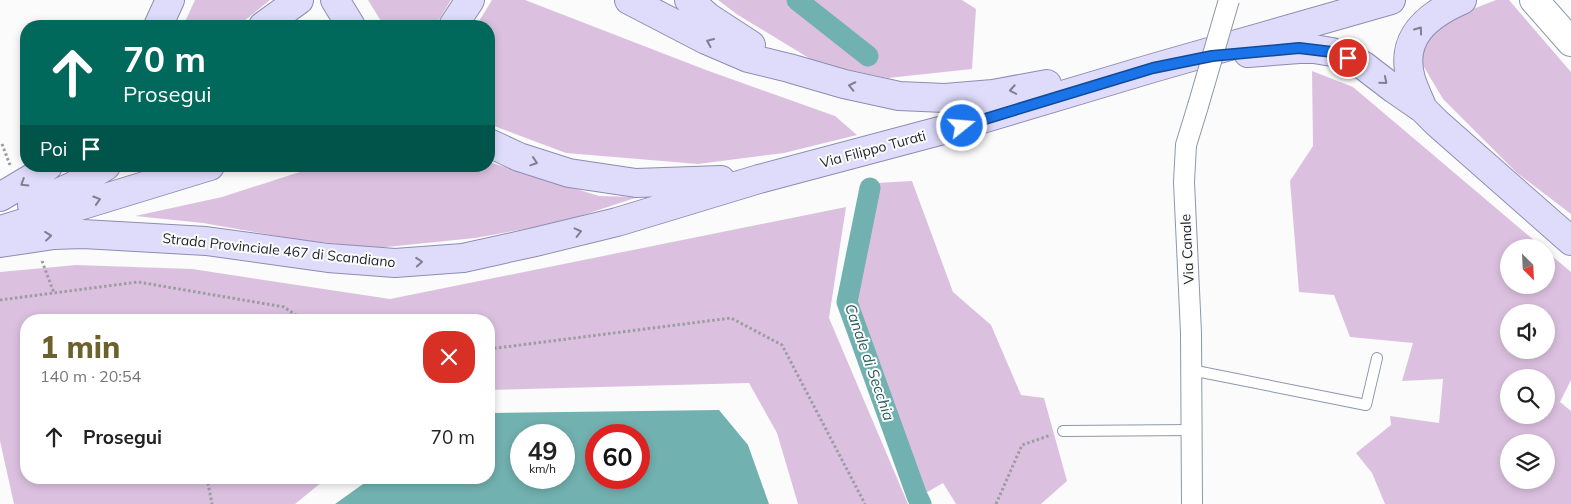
<!DOCTYPE html>
<html lang="it">
<meta charset="utf-8">
<style>
body{margin:0;font-family:Mulish,sans-serif;background:#f2f2f2;color:#222;height:100vh;display:flex;flex-direction:column;font-size:19px;white-space:nowrap}
*{box-sizing:border-box;margin:0}
p{font-size:16px;color:#767676}
.icon{flex:none;width:28px;height:28px;fill:none;stroke:currentColor;stroke-width:2;stroke-linecap:round;stroke-linejoin:round}
.map{position:relative;flex:1;overflow:hidden}
.panel{position:absolute;left:20px;top:314px;width:475px;height:170px;display:flex;flex-direction:column;background:#fff;border-radius:20px;box-shadow:0 2px 8px #0003}
.panel>*{flex:none}
.top-card{position:absolute;left:20px;top:20px;width:475px;height:152px;border-radius:20px;box-shadow:0 2px 8px #0003;background:#00695c;color:#fff;overflow:hidden}
.needle{width:32px;rotate:156deg}
.fabs{position:absolute;left:1500px;top:239px;display:grid;gap:10px}
.fabs a{display:grid;place-items:center;width:55px;height:55px;border-radius:50%;background:#fff;box-shadow:0 2px 8px #0003;font-size:25px}
.speed{position:absolute;left:510px;top:424px;display:flex;gap:10px;font-size:25px;font-weight:700;text-align:center}
.speed>*{display:grid;place-content:center;width:65px;height:65px;border-radius:50%;background:#fff;box-shadow:0 2px 8px #0003;line-height:1}
.speed small{font-size:12px;font-weight:400}
.speed .limit{border:8px solid #d22;background:#fff;color:#111}
.pin{position:absolute;display:grid;place-items:center;width:42px;height:42px;color:#fff;margin:-21px;border:2px solid #fff;border-radius:50%;box-shadow:0 1px 5px #0007}
.me{position:absolute;width:55px;margin:-28px;rotate:73deg;stroke-linejoin:round;filter:drop-shadow(0 0 4px #0008)}
.turn{display:flex;align-items:center;gap:18px;height:105px;padding:0 20px;font-size:22px}
.turn .icon{width:65px;height:65px;stroke-width:2.5}
.turn b{display:block;font-size:35px;line-height:42px}
.then{display:flex;align-items:center;height:48px;padding:0 20px;background:#0003;gap:10px;font-size:19px}
.round{display:grid;place-items:center;flex:none;width:52px;height:52px;border-radius:20px;background:#f2f2f2}
.head{display:flex;align-items:center;justify-content:space-between;height:85px;padding:0 20px}
h1{font-size:30px;font-weight:800;line-height:38px;color:#6c602d}
ul{padding:0;list-style:none}
li{display:flex;align-items:center;gap:15px;height:75px;padding:0 20px}
li div{flex:1}
li b{display:block;font-size:19px}
li em{font-style:normal}
.map>svg:first-child{display:block}
.green{fill:#dbc1df;fill-rule:evenodd}
.water{fill:#71b1af;fill-rule:evenodd}
.lines{fill:none;stroke-linecap:round;stroke-linejoin:round}
.canal{stroke:#71b1af;stroke-width:21}
.service-casing{stroke:#8b98ab;stroke-width:12}
.minor-casing{stroke:#8b98ab;stroke-width:22}
.secondary-casing{stroke:#8b98ab;stroke-width:30}
.primary-casing{stroke:#8d8cb1;stroke-width:30}
.path{stroke:#9b9da0;stroke-width:3;stroke-dasharray:2.5 2.5;stroke-linecap:butt}
.service{stroke:#fff;stroke-width:10}
.minor{stroke:#fff;stroke-width:20}
.secondary{stroke:#fff;stroke-width:28}
.primary{stroke:#dfdcfb;stroke-width:28}
.minor-bridge-casing{stroke:#8b98ab;stroke-width:22;stroke-linecap:butt}
.minor-bridge{stroke:#fff;stroke-width:20}
.oneway{stroke:#7e8092}
.route-casing{stroke:#114b97;stroke-width:12}
.route{stroke:#1a73e8;stroke-width:9}
.labels{text-anchor:middle;dominant-baseline:central;stroke-width:4;stroke-linejoin:round;paint-order:stroke}
.street-label{font-size:14px;fill:#1d232a;stroke:#fbfbfb}
.water-label{font-size:15px;font-style:italic;fill:#255c5a;stroke:#fbfbfb}
</style>
<div class="map">
<svg width="1571" height="504" viewBox="0 0 1571 504">
<rect width="100%" height="100%" fill="#fbfbfb"/>
<path class="green" d="M195 0H270L238 26H183Z
M368 0H451L435 26H384Z
M492 0H525L706 70 835 116 857 135 784 153 698 164 566 153 489 124V26H476Z
M718 0H962L976 9 972 69 888 78 817 63 738 15Z
M1496 0H1509L1571 72V214L1517 173 1443 99 1421 62 1429 36 1447 19Z
M1312 71 1353 87 1542 247 1509 248V285H1546V251L1571 272V380L1560 402 1571 411V504H1385L1372 473 1356 453 1391 425 1390 416 1439 423 1443 379 1402 381 1413 343 1350 337 1334 295 1299 292 1290 181 1313 146ZM1509 312H1546V350H1509ZM1509 378H1546V415H1509ZM1546 442V480H1509V442Z
M489 162 599 196 638 197 559 223 475 238 377 248 300 240 203 223 135 216 222 197 306 170 313 166H489Z
M912 181 953 292 991 325 1021 395 1044 398 1067 481 1041 504H956L943 483 924 494 853 300 876 183Z
M846 207 829 318 908 504H798L777 433 749 383 489 390V320H26V478H327L295 504H14L0 441V272L76 265 192 269 390 299Z"/>
<path class="water" d="M719 410 748 445 769 504H335L363 484 367 478H489V413ZM521 435H564V478H521ZM596 435H639V478H596Z"/>
<g class="lines">
<path class="canal" d="M797 0 868 56
M870 188 847 302 917 496 921 504"/>
<g class="service-casing">
<path id="service" d="M1191 370 1366 405 1377 358
M1063 431 1192 430"/>
</g>
<g class="minor-casing">
<path id="minor" d="M1192 504 1191 333 1184 182 1186 145 1198 106"/>
</g>
<g class="secondary-casing">
<path id="secondary" d="M1534 0 1571 42"/>
</g>
<g class="primary-casing">
<path id="primary" d="M335 0 351 26
M629 0 706 40 748 58 789 68 844 84 899 96 945 98 993 94 1047 84
M689 0 708 17 751 45
M158 26 170 0
M263 26 299 0
M453 26 470 0
M1248 53 1299 49H1314L1332 52 1348 58 1364 66 1394 89 1423 109 1437 123 1571 241
M1423 109C1419 99 1414 89 1411 79 1399 37 1428 15 1462 0
M489 143 519 157 569 173 636 183 721 180
M0 197 37 175 48 166
M32 205 73 186 106 166
M4 229 210 166
M0 243 54 235 83 234 206 241 328 258 395 263 463 258 535 242 617 222 759 179 962 125 1153 68 1391 0"/>
</g>
<path class="path" d="M2 144 10 165
M42 261 54 293
M0 300 138 282 284 307 303 320
M489 349 731 318 782 345 865 504
M207 478 212 504
M996 504 1022 445 1051 435"/>
<use href="#service" class="service"/>
<use href="#minor" class="minor"/>
<use href="#secondary" class="secondary"/>
<use href="#primary" class="primary"/>
<g class="minor-bridge-casing">
<path id="minor-bridge" d="M1198 106 1229 0"/>
</g>
<use href="#minor-bridge" class="minor-bridge"/>
</g>
<defs><path id="oneway-chevron" d="M-2-3.5L2.5 0L-2 3.5" fill="none" stroke-width="1.6" stroke-linecap="round" stroke-linejoin="round" transform="scale(1.25)"/></defs>
<g class="oneway">
<use href="#oneway-chevron" transform="translate(1419 30) rotate(-54)"/>
<use href="#oneway-chevron" transform="translate(710 42) rotate(-156)"/>
<use href="#oneway-chevron" transform="translate(1384 81) rotate(40)"/>
<use href="#oneway-chevron" transform="translate(852 86) rotate(-168)"/>
<use href="#oneway-chevron" transform="translate(1013 90) rotate(170)"/>
<use href="#oneway-chevron" transform="translate(534 162) rotate(18)"/>
<use href="#oneway-chevron" transform="translate(24 183) rotate(148)"/>
<use href="#oneway-chevron" transform="translate(97 200) rotate(-17)"/>
<use href="#oneway-chevron" transform="translate(578 232) rotate(-14)"/>
<use href="#oneway-chevron" transform="translate(48 236) rotate(-6)"/>
<use href="#oneway-chevron" transform="translate(419 262) rotate(-4)"/>
</g>
<g class="lines">
<g class="route-casing">
<path id="route" d="M962 126 1153 68 1212 56 1299 48 1332 52 1348 58"/>
</g>
<use href="#route" class="route"/>
</g>
<g class="labels">
<g class="street-label">
<text transform="translate(873 149) rotate(-15)">Via Filippo Turati</text>
<text transform="translate(1187 249) rotate(-93)">Via Canale</text>
<text transform="translate(279 250) rotate(6)">Strada Provinciale 467 di Scandiano</text>
</g>
<g class="water-label">
<text transform="translate(870 362) rotate(71)">Canale di Secchia</text>
</g>
</g>
</svg>
<div class="fabs">
<a><svg class="needle" viewBox="-14 -14 28 28"><path d="M0-13l5 13h-10z" fill="#e53935"/><path d="M0 13l5-13h-10z" fill="#767676"/></svg></a>
<a><svg class="icon" aria-label="sound" viewBox="0 0 24 24"><path d="M4 9h4l5-4v14l-5-4H4zM17 9q2 3 0 6"/></svg></a>
<a><svg class="icon" aria-label="search" viewBox="0 0 24 24"><circle cx="10" cy="10" r="6"/><path d="M15 15l6 6"/></svg></a>
<a><svg class="icon" aria-label="layers" viewBox="0 0 24 24"><path d="M12 4l9 5-9 5-9-5zM3 14l9 5 9-5"/></svg></a>
</div>
<div class="speed"><div>49<small>km/h</small></div><div class="limit">60</div></div>
<div class="pin" style="left:1348px;top:58px;background:#d93025"><svg class="icon" aria-label="arrive" viewBox="0 0 24 24"><path d="M6 21V4h12l-3 4 3 4H6"/></svg></div>
<svg class="me" style="left:962px;top:126px" viewBox="-20 -20 40 40"><circle r="17" fill="#1a73e8" stroke="#fff" stroke-width="3"/><path d="M0-11L8 9 0 5-8 9z" fill="#fff"/></svg>
<div class="top-card">
<div class="turn"><svg class="icon" aria-label="ahead" viewBox="0 0 24 24"><path d="M12 20V5M6 11l6-6 6 6"/></svg><div><b>70 m</b>Prosegui</div></div>
<div class="then">Poi<svg class="icon" aria-label="arrive" viewBox="0 0 24 24"><path d="M6 21V4h12l-3 4 3 4H6"/></svg></div>
</div>
<section class="panel">
<div class="head"><div><h1>1 min</h1><p>140 m · 20:54</p></div><a class="round" style="background:#d93025;color:#fff"><svg class="icon" aria-label="close" viewBox="0 0 24 24"><path d="M6 6l12 12M18 6L6 18"/></svg></a></div>
<ul>
<li><svg class="icon" aria-label="ahead" viewBox="0 0 24 24"><path d="M12 20V5M6 11l6-6 6 6"/></svg><div><b>Prosegui</b></div><em>70 m</em></li>
</ul>
</section>
</div>
